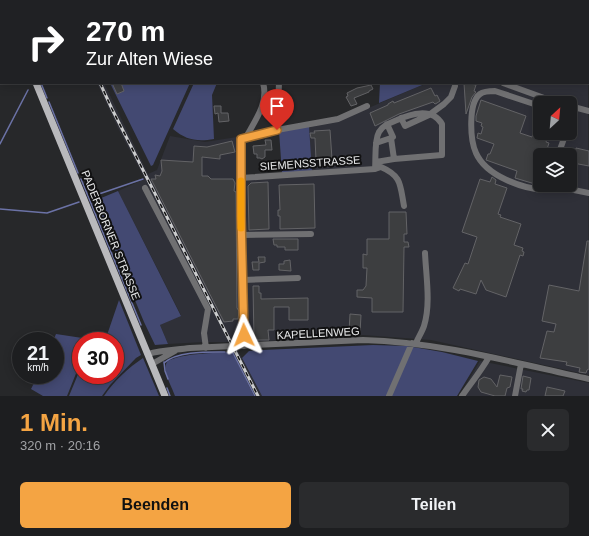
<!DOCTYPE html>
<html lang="de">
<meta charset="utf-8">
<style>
body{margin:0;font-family:Helvetica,sans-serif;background:#2a2b2d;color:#f1f3f6;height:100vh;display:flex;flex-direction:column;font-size:15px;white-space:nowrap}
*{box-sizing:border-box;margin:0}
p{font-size:13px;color:#a0a2a5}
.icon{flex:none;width:22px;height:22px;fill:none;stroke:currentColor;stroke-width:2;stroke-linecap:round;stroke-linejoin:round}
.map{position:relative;height:396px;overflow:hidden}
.panel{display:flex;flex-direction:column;background:#1d1e20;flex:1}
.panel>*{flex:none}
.top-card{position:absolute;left:0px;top:0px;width:589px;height:84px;box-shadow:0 2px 10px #0003,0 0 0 1px #3b3c3e;background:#202124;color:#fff;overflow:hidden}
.needle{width:26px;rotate:26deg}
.buttons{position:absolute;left:533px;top:96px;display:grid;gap:8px}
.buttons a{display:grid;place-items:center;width:44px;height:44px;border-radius:6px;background:#1d1e20;box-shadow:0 2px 10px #0003,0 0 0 1px #3b3c3e;font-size:20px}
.speed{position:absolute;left:12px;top:332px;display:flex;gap:8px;font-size:20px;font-weight:700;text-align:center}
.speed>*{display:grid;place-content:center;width:52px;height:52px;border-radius:50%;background:#1d1e20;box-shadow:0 2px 10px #0003,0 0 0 1px #3b3c3e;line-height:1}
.speed small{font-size:10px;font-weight:400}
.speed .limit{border:6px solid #d22;background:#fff;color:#111}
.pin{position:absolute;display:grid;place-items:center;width:34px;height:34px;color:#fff;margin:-41px -17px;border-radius:50% 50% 50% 0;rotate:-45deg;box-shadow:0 0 4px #0007}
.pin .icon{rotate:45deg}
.me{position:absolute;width:44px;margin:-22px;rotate:358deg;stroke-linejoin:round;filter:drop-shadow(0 0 3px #0008)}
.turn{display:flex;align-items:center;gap:14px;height:84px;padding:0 20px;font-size:18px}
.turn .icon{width:52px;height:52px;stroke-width:2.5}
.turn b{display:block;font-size:28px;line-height:34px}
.round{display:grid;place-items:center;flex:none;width:42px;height:42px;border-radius:6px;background:#2a2b2d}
.head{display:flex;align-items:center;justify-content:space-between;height:68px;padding:0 20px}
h1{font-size:24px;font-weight:700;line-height:30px;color:#f4a443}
.cta{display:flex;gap:8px;margin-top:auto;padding:8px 20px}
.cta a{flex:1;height:46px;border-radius:6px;background:#f4a443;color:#111;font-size:16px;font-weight:700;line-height:46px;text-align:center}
.cta a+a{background:#2a2b2d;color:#f1f3f6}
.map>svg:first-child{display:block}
.built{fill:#2f3038;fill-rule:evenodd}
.green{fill:#434972}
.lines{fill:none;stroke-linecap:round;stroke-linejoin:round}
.stream{stroke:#6b72a6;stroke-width:1.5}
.building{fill:#3d3e40;stroke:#636366}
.minor{stroke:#707072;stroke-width:6}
.major{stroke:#b9b9bc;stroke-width:7}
.rail-casing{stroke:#cccdce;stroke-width:3}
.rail{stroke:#111112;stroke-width:1.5;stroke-dasharray:4.5;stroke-linecap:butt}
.route-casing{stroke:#9f6b2c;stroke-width:10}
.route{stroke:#f4a443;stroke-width:7}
.slow{stroke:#f59e0b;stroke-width:7}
.labels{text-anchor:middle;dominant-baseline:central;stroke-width:4;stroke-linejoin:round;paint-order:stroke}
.street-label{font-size:11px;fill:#e8e9ea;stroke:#111112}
</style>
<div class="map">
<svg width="589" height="396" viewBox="0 0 589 396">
<rect width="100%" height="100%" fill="#27282a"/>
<path class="built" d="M588 55 589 375 431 340 363 335 320 338 246 342H204L168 344 160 325 181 315 118 191 145 179 118 128 97 83H104L148 174 157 170 170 136 205 142 237 137 239 181 312 176 309 126 338 121 427 83H493L506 87 507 83H588ZM540 103H570V133H540ZM540 155H570V185H540Z
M233 351H238L262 396H256Z
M480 361 589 383V396H459Z"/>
<path class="green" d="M110 83H190L153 165 151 166Z
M194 83H217L212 95 214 139C197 142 186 140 173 129Z
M380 83H427L379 103Z
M309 126 312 171 282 173 279 131Z
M118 191 181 316 160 325 168 344 155 345 144 322 94 201Z
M119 300 141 355 136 358 110 385 102 396H69L81 367V375H115V341H101L106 338Z
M56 334 89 339V341H81V361L67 396H43L31 389 38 375H55V341H53Z
M373 345 407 346 442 352 478 361 457 396H262L242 358 249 351 263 350Z
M232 352 254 396H175C172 387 163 373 166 364 170 353 221 353 232 352Z
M143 358 159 396H104C114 381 128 368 143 358Z"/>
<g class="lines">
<path class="stream" d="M118 0V1
M0 62 1 61
M41 83 47 98
M49 102 78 173
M0 144 28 90
M81 179 141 325
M96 195 143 179
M0 209 47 213 79 202
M232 351 255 396
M164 362 165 371 168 379
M164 363C177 351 208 352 225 352
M167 388 170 396"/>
</g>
<path class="building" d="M112 83H121L124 91 117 94Z
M464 83 476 85 474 91 476 92 472 97 466 114Z
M371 85 373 89 369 91V92L354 98 357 104 351 106 346 97 348 96 347 93 357 88Z
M431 88 435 96 437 95 440 101 437 103 435 104 433 102 399 114 375 126 370 113 388 105V104L393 101 394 103Z
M481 100 526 116 520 133 532 137 540 115V133H549L546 142 549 143 545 155H540V174L539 173 535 184 515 178 517 171 486 160 488 154H490L494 144 477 138 478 133 481 134 483 127 481 126 482 123 476 121V116Z
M214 106H221V113H228L229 121 219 122 218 113 215 114Z
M330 130 332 159 316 160 315 138H311L310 133H315L314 131Z
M265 140H271L272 150H265V157L262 159 260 158H257V154H254L253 146 266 145Z
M232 141 235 152 220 155V159L202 157V176H208L211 179H233L235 183 234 191 236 192 237 308 239 311 238 319H233V321L224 322 151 179H156L155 175 160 176 162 171 161 160 193 162 194 146 207 147Z
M576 148 589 151V166L573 163Z
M492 177 496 180 495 184 507 188 498 214 501 215 500 217 521 224 514 245 523 248 522 251 524 252 523 256 520 255 506 297 486 290 481 280 476 294 460 289 459 291 453 288 465 263 468 264 477 237 462 232 480 179 490 182Z
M268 182 269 229 249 230 248 186 251 183Z
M314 184 315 228 280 229V216H278V210H280L279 185Z
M389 212H406L407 234H404V242H408L409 247H404L403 312H372V298L357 297V290H363L366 286 367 268H363V254L367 255V239H389Z
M273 239H298V250H285V247H277V245H274Z
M587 241H589V369L587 370 586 373 579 372 580 368 566 365 567 362 540 358 547 331 554 332 556 324 542 321 549 285 579 291Z
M258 257H265V262L259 263V270H253L252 262H259Z
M290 260 291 271 279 270V264H284V261Z
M253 286H259V293H261V299L308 298V320H289V307H274V330H268L269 340H254Z
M350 314 361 315 360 333 349 332Z
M500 375 512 377 510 387 507 388 505 396H495L481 392 478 387 479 380 484 377 491 379 497 387Z
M523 376 531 378 529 390H527L526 392 522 391 523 389H521Z
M547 387 565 391 563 396H545Z"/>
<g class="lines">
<path class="minor" d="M381 0 383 1
M264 1 265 0
M503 83 558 103
M540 106 495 91C490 91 484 91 480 94 468 103 470 140 476 153 486 176 523 189 546 190L548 185
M570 106 589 111
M401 118 405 126 429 115 444 104 451 97 455 86
M570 121 574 108
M387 124 393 137 391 138
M277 130 279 83
M246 137C255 121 269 102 263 83
M558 155 566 133
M376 162 394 159
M375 169C376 158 374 141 379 132 383 125 390 123 397 120 410 114 432 107 442 124V155L394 159 391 138 376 143
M241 178 375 169 381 167C402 176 400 185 404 206
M549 185 589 193
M145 188 208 309 204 333 206 348
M241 235 311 234
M243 280 298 278
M416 343C418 338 422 332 424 326 431 304 426 276 425 253
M244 346 241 139 277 130 338 119 367 106
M148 354C162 350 176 350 190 348L363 340C440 342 515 363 589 379
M152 364 175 351
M389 396 412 343
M462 396C471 383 481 371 489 357
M515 396 521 364"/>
<path class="major" d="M2 0 3 1
M36 83 165 396"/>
<g class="rail-casing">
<path id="rail" d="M65 0 66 1
M100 83 112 109 258 396"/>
</g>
<use href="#rail" class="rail"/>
</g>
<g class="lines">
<g class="route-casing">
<path id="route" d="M244 335 241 216V139L277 130"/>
</g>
<use href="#route" class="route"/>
<path class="slow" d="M241 181V228"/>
</g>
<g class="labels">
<g class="street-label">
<text transform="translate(310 163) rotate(-4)">SIEMENSSTRASSE</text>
<text transform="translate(111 235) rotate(68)">PADERBORNER STRASSE</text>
<text transform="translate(318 333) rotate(-3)">KAPELLENWEG</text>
</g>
</g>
</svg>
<div class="buttons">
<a><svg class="needle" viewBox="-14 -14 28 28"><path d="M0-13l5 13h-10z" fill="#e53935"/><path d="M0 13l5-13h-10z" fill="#a0a2a5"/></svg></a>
<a><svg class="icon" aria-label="layers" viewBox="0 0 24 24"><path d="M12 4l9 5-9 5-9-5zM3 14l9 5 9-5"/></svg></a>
</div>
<div class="speed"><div>21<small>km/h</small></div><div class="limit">30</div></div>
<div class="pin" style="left:277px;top:130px;background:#d93025"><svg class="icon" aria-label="arrive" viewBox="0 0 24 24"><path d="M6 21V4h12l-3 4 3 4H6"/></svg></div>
<svg class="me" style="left:244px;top:335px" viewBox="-20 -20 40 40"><path d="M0-17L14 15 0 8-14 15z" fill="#f4a443" stroke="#fff" stroke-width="4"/></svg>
<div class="top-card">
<div class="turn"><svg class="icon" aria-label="right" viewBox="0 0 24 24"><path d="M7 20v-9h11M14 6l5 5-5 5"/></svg><div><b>270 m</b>Zur Alten Wiese</div></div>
</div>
</div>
<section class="panel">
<div class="head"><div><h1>1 Min.</h1><p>320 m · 20:16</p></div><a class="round"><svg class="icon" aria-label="close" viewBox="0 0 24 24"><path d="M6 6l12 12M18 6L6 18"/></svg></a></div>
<div class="cta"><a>Beenden</a><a>Teilen</a></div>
</section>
